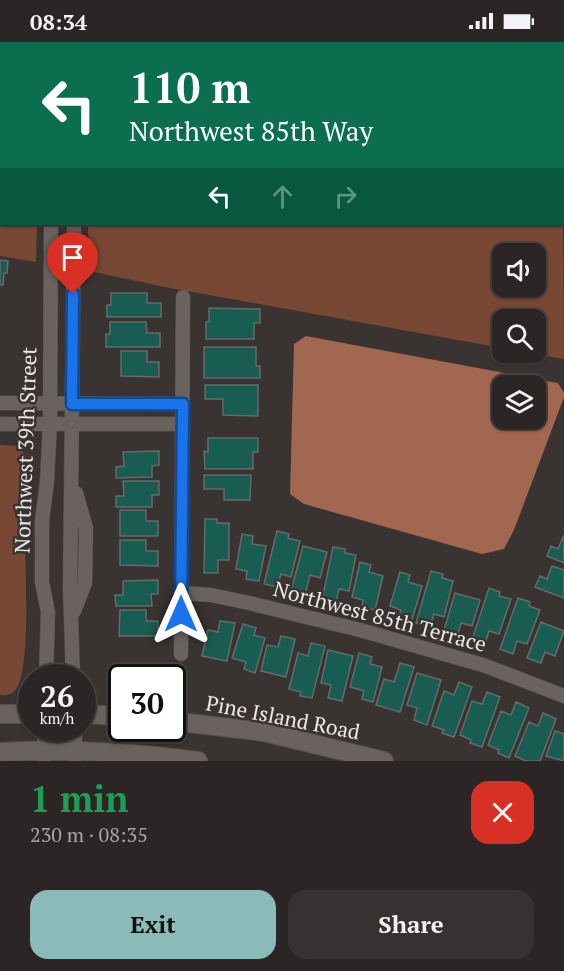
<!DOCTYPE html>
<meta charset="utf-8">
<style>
body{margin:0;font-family:"PT Serif",serif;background:#373232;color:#f1f3f6;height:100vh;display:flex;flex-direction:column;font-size:22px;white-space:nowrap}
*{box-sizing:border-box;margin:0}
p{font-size:20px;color:#a6a5a7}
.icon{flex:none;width:33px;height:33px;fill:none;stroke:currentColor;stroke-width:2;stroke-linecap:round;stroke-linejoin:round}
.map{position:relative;height:719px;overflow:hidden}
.sheet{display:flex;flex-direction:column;background:#2b2625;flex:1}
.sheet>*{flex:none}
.hud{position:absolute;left:0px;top:0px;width:564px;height:183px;box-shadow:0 2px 4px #0004,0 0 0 2px #474342;background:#0b6e4f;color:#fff;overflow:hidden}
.controls{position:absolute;left:492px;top:201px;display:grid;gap:12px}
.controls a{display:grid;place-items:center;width:54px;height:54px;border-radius:12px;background:#2b2625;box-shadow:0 2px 4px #0004,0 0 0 2px #474342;font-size:30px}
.speed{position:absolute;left:18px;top:622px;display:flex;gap:12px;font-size:30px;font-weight:700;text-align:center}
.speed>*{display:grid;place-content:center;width:78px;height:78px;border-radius:50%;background:#2b2625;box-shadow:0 2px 4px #0004,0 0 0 2px #474342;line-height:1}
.speed small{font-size:15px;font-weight:400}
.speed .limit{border:3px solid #111;border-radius:9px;background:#fff;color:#111}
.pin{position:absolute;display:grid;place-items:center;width:51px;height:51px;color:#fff;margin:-62px -26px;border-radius:50% 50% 50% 0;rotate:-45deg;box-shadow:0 0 6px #0007}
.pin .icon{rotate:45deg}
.me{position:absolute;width:66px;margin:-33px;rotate:0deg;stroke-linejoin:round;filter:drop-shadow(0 0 4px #0008)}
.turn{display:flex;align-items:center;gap:21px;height:126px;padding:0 30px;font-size:27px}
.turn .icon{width:78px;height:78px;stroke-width:2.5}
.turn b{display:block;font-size:42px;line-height:51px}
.lanes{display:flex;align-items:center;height:57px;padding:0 30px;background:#0003;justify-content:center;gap:30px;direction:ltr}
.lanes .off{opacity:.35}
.round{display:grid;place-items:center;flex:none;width:63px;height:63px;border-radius:18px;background:#373232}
.overview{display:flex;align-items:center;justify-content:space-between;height:102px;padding:0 30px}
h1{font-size:36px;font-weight:600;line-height:45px;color:#1e9e55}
.action{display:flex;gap:12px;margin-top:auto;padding:12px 30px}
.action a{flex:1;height:69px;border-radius:18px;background:#8bbbb9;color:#111;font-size:24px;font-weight:600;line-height:69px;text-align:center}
.action a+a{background:#373232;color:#f1f3f6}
.status{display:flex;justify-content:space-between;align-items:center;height:42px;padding:0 30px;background:#2b2625;direction:ltr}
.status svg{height:16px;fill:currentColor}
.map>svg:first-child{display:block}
.green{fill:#784835;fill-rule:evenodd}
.water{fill:#a26750;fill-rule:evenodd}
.building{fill:#195c52;stroke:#646b6a;stroke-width:1.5}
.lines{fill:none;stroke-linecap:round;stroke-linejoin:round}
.lane-casing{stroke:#56504f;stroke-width:8}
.street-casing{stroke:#56504f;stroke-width:15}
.secondary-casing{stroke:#56504f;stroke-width:20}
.lane{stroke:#69625f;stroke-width:7}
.street{stroke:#69625f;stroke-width:14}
.secondary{stroke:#69625f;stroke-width:18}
.route-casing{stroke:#114b97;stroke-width:15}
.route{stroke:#1a73e8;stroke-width:10}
.labels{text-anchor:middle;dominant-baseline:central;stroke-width:5;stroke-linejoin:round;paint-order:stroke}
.street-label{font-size:21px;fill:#ede8e7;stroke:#393331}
</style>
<div class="status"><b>08:34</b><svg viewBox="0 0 49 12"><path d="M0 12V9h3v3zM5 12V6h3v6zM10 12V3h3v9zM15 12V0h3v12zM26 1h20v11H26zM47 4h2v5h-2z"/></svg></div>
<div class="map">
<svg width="564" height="719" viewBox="0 0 564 719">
<rect width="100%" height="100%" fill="#393331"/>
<path class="green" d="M0 79 2 182H37L36 220 0 214Z
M563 177 564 317 527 311 536 310V278H502V306L165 245 89 229 88 182H562ZM502 212H536V244H502Z
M0 403 18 404 28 416 27 444 23 458C24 491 33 626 16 647 13 652 6 654 0 653Z"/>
<path class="water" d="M330 0H564V42L562 2Z
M306 294 558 341 564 351V355L514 488 504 507 482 512 304 462 290 452 294 302ZM502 344H536V376H502Z"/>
<path class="building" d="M0 218 8 219 7 231H4L3 243H0Z
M111 251H147V261H161V275H107V263H111Z
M209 266 260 267V281H254V297H206V280H209Z
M110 280H146L147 291H160V305H106V292H110Z
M204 305H256V324H260V336H204Z
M121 309H147V320H159V335L121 334Z
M205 343H258V374L223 373V357H205Z
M208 396H258V410H253V427H205L204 409 208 410Z
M159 409V423L152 424V435L116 436V425L124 424 123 410Z
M204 433H251L250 458H224V447H204Z
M123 439H159V453H152V465H116V454H124Z
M120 468H146V479H158V494H120Z
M205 477H217V481H229V518H218V531H204Z
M277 489 289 492 288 496 300 499 291 535 281 532 277 545 264 542Z
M242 492 253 494 252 502 266 504 259 539 246 537 247 529 236 527Z
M564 493V521L547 514 551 504 558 507Z
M120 498H146V509H158V524L120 523Z
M303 504 327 510 320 536 310 533 305 553 291 549Z
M333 505 345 507V511L356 513 349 549 339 547 336 561 322 558Z
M360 520 371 523 369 530 383 534 375 568 362 565 363 558 352 555Z
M552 524 564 528V556L535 545 540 534 547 537Z
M431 529 443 532 442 536 453 539 444 575 434 572 430 585 416 581Z
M400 530 410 533 408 540 422 544 412 578 399 575 401 568 390 564Z
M158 538V552H151L152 564H116L115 553H123V539Z
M489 546 500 550 499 554 511 557 499 592 489 589 485 602 472 598Z
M455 551 480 558 472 584 461 581 458 592 444 588Z
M518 556 530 560 529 564 540 568 527 602 517 599 513 612 500 607Z
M120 568H146V579H158V594H119Z
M220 579 235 581 227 619 202 614 208 588 218 590Z
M541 580 564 589 555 614 545 610 541 621 527 616Z
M243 582 256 586 254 593 265 596 255 631 244 627 246 620 232 616Z
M281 594 295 597 286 635 261 629 267 603 278 605Z
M311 601 325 604 312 656 300 654 301 650 289 647 298 611 308 614Z
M328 608 353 614 342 659 328 656 331 643 321 641Z
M359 611 372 615 370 622 382 625 373 660 362 657 364 649 350 645Z
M400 621 414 625 400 670 376 663 384 637 394 640Z
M417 631 441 638 427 683 414 678 417 666 407 663Z
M459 640 472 645 454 695 442 691 444 688 432 684 444 649 454 653Z
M487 650 500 655 482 705 470 701 471 698 460 693 472 659 482 662Z
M516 660 529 666 509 716 498 711 499 708 488 703 501 669 511 673Z
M543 671 556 677 540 719H526L515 714 529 680 538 684Z
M555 689 564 692V719L546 714Z"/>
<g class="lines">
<g class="lane-casing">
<path id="lane" d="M108 2V0
M562 171H564"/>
</g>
<g class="street-casing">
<path id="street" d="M53 2V0
M76 2V0
M194 2V0
M562 82H564
M0 361 183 362
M0 382H183
M181 551 211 553 249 561 360 588 483 623 564 654
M74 569 85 541 86 486 76 451
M181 612 183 255
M46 636 48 570 42 540V479L47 439 50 381 51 182
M73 636 70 545 74 182
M75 687V719
M44 719 45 687"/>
</g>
<g class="secondary-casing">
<path id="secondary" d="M0 672H32
M82 672 122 674
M172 679 264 690 384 719
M0 710C66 707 132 710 198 719"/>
</g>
<use href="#lane" class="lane"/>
<use href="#street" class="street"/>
<use href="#secondary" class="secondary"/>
</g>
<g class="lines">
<g class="route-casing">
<path id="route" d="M73 252 72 362H183L181 572"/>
</g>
<use href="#route" class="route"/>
</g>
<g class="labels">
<g class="street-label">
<text transform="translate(25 408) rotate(-88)">Northwest 39th Street</text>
<text transform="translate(380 574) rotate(15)">Northwest 85th Terrace</text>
<text transform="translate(283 675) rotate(11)">Pine Island Road</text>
</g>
</g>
</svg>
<div class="controls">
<a><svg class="icon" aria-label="sound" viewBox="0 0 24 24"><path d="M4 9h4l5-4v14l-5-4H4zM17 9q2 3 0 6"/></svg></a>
<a><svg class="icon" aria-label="search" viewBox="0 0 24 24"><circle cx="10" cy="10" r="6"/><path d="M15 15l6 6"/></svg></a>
<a><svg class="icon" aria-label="layers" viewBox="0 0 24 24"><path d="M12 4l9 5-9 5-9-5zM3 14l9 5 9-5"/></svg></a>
</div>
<div class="speed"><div>26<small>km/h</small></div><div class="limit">30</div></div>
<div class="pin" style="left:73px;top:252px;background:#d93025"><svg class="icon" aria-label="arrive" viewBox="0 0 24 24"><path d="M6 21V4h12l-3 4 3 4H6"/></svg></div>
<svg class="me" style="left:181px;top:572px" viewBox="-20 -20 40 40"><path d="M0-17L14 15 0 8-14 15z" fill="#1a73e8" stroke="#fff" stroke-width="4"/></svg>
<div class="hud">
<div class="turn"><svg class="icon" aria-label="left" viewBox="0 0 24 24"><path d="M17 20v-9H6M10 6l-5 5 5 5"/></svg><div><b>110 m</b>Northwest 85th Way</div></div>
<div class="lanes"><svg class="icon" aria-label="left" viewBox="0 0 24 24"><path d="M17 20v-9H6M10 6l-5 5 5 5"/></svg><svg class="icon off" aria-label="ahead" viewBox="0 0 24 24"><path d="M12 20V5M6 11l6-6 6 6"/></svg><svg class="icon off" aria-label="right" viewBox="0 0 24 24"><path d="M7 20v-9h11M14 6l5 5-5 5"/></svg></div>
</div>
</div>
<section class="sheet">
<div class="overview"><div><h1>1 min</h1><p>230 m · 08:35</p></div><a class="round" style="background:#d93025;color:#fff"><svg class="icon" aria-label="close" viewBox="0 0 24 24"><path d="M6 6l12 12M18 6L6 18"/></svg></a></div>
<div class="action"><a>Exit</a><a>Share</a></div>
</section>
